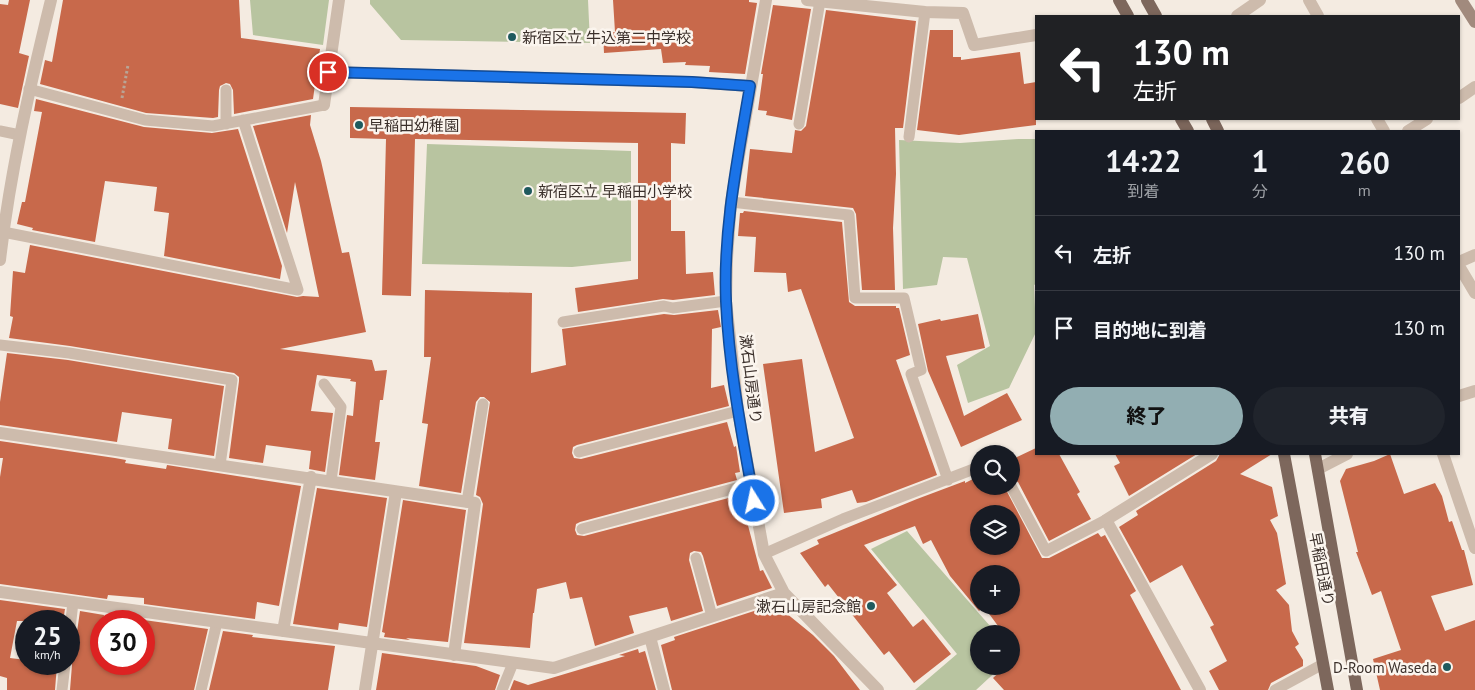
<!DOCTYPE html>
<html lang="ja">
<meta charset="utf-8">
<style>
body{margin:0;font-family:"PT Sans","Noto Sans JP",sans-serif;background:#20242c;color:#f1f3f6;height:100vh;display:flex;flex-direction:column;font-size:19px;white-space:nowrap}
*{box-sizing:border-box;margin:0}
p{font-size:16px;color:#9ea1a6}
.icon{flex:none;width:28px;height:28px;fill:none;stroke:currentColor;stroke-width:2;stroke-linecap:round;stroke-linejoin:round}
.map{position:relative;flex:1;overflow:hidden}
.side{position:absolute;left:1035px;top:130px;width:425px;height:325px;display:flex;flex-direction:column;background:#171b24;border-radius:0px;box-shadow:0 1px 4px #0004}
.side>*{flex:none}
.top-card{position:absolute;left:1035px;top:15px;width:425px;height:105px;border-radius:0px;box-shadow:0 1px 4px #0004;background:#202124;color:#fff;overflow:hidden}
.tools{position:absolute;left:970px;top:445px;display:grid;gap:10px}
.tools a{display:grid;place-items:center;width:50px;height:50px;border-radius:50%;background:#171b24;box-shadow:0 1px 4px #0004;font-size:25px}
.speed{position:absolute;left:15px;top:610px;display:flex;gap:10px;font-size:25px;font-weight:700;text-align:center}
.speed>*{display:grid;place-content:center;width:65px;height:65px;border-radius:50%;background:#171b24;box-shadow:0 1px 4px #0004;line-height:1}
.speed small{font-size:12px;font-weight:400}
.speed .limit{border:8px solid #d22;background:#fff;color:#111}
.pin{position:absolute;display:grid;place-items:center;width:42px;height:42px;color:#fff;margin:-21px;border:2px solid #fff;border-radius:50%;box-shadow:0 1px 5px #0007}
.me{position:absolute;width:55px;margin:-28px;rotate:350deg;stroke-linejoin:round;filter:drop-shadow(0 0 4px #0008)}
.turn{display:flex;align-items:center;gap:18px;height:105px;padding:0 15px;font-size:22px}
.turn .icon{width:65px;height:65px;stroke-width:2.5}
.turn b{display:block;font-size:35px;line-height:42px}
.eta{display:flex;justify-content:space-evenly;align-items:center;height:85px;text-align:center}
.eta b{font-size:30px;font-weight:800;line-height:35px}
.button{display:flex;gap:10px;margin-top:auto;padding:10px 15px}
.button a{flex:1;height:58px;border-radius:30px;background:#92aeb2;color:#111;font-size:20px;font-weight:800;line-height:58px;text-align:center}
.button a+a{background:#20242c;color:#f1f3f6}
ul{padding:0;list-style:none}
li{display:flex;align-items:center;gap:15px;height:75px;padding:0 15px;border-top:1px solid #363941}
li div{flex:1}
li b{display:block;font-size:19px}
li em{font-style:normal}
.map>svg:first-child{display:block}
.green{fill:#b8c4a0}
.building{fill:#c8694b;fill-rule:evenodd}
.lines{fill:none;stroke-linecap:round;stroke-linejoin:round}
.path{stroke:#b9a596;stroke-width:3;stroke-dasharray:2.5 2.5;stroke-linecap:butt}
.lane{stroke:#cdbbac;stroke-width:11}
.street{stroke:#cdbbac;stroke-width:12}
.secondary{stroke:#a18a7d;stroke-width:12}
.primary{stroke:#7d675c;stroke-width:12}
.route-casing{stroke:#114b97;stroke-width:12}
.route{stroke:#1a73e8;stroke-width:9}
.poi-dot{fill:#1f5a5e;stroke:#fbf5ee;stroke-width:2}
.labels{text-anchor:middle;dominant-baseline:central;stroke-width:5;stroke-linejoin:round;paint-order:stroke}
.poi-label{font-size:15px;fill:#3b302b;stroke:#fbf5ee;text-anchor:start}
.street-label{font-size:15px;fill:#3b302b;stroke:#fbf5ee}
</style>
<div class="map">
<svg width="1475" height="690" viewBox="0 0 1475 690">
<rect width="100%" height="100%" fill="#f4ebe1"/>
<path class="green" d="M250 0H329L323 45 253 35Z
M370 0H588L590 43 401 40 370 4Z
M1018 139H1036V284L1034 285 1036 332 1009 388 968 403 957 365 990 346 967 258 943 257 937 285 903 289 899 140 960 143Z
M427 144 631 151V261L572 267 422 264Z
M907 531 997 634H979V666H1002L976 690H915L957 654 871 549Z"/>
<path class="building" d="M9 0H30L19 53 29 56 18 108 0 104V4L8 5Z
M63 0H239L241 38 320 49 313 99 234 114 233 90 230 84 226 83 220 86 219 90 218 117 213 118 146 113 40 84 45 60 52 62Z
M613 0H749V2L757 3 745 74 709 72 710 66 685 65 686 62 663 63 661 49 604 53 603 32H615Z
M773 5 811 9 792 120 766 115 767 111 758 110 763 74H761Z
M826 10 916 21 903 128H895L896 174 893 228 895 290H862L856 214 853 208 745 196 750 149 792 153 795 130 801 131 806 126Z
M930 30H953V57H961V60L1020 52 1024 84 1036 82V125L959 135 917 130Z
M36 99 144 127 212 133 238 129 282 266 280 279 164 256 169 213 154 211 157 187 105 181 95 242 32 230 33 228 17 224 22 202H25L42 112 34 111Z
M350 107 686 113 685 144 671 143V231H685L686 274 713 272 715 295 673 300 663 299 578 312 575 288 638 279V143L415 139 411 296 382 295 386 139 350 138Z
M311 115 310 125 321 161 342 253 349 252 366 332 280 349 372 360 375 371 387 370 383 400H380L375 442H380L375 480 339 475 347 415 353 416 356 382 350 381 351 379 317 375 311 411 333 413 325 472 309 469 311 451 266 445 263 463 229 458 239 381V377L234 373 70 346 9 338 13 317 10 316 13 271 25 273 30 245 297 297 303 296 319 297 295 182 287 233 253 126Z
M744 211 842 222 849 302 855 306H896V308H899L910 355 896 360 937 475 866 502 857 503 852 490 821 499 822 508 784 513 763 364 802 359 815 452 854 438 801 289 788 292 786 273 754 272 756 237 738 236 740 213H743Z
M425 290 532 293 531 373 566 365 562 329 664 314 674 315 718 310 721 327 712 329 711 388 724 385 729 406 577 445 573 447 572 453 574 458 581 459 727 422 734 447 736 446 740 472 735 473 737 480 580 522 576 524 575 530 577 535 584 536 740 495 760 571 763 570 772 588 717 606 703 556 701 552 694 551 690 553 689 560 703 611 671 621 667 607 629 616 634 633 595 646 582 597 570 599 566 582 537 589 534 613H533L530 648 464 643 483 504 480 497 476 495 490 402 484 397H480L476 402 461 493 419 486 428 424 422 423 431 357H424Z
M978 314 985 348 946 356 964 416 1007 393 1022 420 961 447 928 371 918 324 940 319 941 321Z
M7 353 68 360 224 386 214 456 168 449 172 419 122 412 117 442 0 425V402Z
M0 441 115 458 126 460 125 463 166 469 167 465 301 486 279 606 257 602 255 619 144 604V598L108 595 107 599 0 584V477L3 458H0Z
M1036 448V454H1059L1080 492 1077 494 1091 519 1049 541 1018 482 1011 479V460Z
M1115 454H1197L1129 496 1114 466 1120 463Z
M1220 454H1272L1240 474 1272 487 1278 516 1270 520 1277 533 1286 584 1276 590 1289 605 1292 631 1299 644 1295 647 1303 660V666L1271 683 1268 690H1219L1209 671 1227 661 1210 627 1214 625 1182 565 1150 583 1119 527 1138 515 1136 511 1216 461Z
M1390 454 1404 494 1435 483 1442 496 1449 522 1452 521 1462 550H1464L1473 585 1431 596 1445 631 1475 620V690H1380L1373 659 1401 650 1381 591 1372 595 1356 552H1358L1340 481 1346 469 1374 461Z
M979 476V486H1004L1042 558H1049L1098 533 1101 537 1105 535 1136 591 1130 595 1181 690H1004L993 678 1006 666H1011V634H1004L984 607 979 611 950 576 931 540 923 544 915 526 864 545 897 585 887 593 913 627 923 619 951 654 914 683 889 651 884 655 828 584 825 587 800 553 819 544 817 540 917 499 965 481V483ZM979 514H1011V546H979ZM979 574H1011V606H979Z
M317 488 387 498 367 627 339 623 338 630 293 624Z
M403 500 466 510 448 642 406 638 410 640 384 637 385 633 382 632Z
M0 600 65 609 63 621H17L10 658 26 660V664H57L55 690H7V678L0 676Z
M782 602 786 613 813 635 834 656 860 690H672L661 645 675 640 674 637Z
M80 611 104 615 103 621H101L98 651 101 652V664H144V620L208 629 194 690H70L72 665 70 659 73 644 76 639Z
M223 631 253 635 252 637 335 646 328 690H209Z
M638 649 639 653 645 651 656 690H510L514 680 528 685 625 656 619 655Z
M382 653 476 666 500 675 495 690H376Z"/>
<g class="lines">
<path class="path" d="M122 98 128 65"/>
<path class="lane" d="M29 89 145 120 213 126 324 105
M226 90V124
M799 124 820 1
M0 131 20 135
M909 137 925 12
M731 202 849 215 855 298H904L921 370 911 374 948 480
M3 232 298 290 243 120
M563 322 664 306 673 308 726 301
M0 345 69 353 232 380 220 465
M324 384 341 407 331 481
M579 452 738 411
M1011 486 1046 551 1106 520
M467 502 483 404
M582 529 751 484
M764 554 843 519 979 467
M696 558 712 616
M69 638 73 602
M62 690 65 664
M201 690 217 622
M502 690 513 663
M1275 690 1323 664"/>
<path class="street" d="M766 0 731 202 727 258 726 301 738 411 764 554 784 593 878 690
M807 0 925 12 963 13 974 45 1036 35
M1309 0 1318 16
M1237 16 1260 0
M328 72 692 82 750 86
M1459 98 1475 87
M324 105 339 0
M1377 119 1384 131
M1408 131 1427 119
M0 260C10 172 30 86 51 0
M1459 262 1475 255
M1459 266 1475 293
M1459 396 1475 391
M0 433C158 456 316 479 475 503L454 655
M1443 454 1475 548
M1318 469 1347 454
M0 592 554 668 784 593
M283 631 311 477
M650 637 664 690
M365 690 396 492
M1200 690 1106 520 1212 454"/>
<path class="secondary" d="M1461 0 1475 22"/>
<path class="primary" d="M1119 0 1128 16
M1147 0 1156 16
M1181 119 1188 131
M1212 119 1218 131
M1284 454 1328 690
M1315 454 1357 690"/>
</g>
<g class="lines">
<g class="route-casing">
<path id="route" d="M328 72 692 82 750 86C738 157 723 229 726 301 729 369 742 435 754 501"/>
</g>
<use href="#route" class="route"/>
</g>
<g class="poi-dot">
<circle cx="512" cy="37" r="5"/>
<circle cx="359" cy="125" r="5"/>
<circle cx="528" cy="191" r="5"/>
<circle cx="871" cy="606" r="5"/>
<circle cx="1447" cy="667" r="5"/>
</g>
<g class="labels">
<g class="poi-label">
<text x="522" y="37">新宿区立 牛込第二中学校</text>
<text x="369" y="125">早稲田幼稚園</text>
<text x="538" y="191">新宿区立 早稲田小学校</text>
<text x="861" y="606" text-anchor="end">漱石山房記念館</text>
<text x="1437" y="667" text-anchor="end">D-Room Waseda</text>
</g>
<g class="street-label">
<text transform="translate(751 379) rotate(83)">漱石山房通り</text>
<text transform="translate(1322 569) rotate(79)">早稲田通り</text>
</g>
</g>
</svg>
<div class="tools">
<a><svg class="icon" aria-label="search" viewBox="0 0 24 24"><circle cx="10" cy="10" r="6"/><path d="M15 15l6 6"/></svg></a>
<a><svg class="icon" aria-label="layers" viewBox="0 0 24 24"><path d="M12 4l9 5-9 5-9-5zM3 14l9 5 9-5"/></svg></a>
<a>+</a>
<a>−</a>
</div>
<div class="speed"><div>25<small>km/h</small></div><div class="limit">30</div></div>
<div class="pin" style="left:328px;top:72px;background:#d93025"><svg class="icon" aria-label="arrive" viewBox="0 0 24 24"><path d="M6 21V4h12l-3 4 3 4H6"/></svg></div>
<svg class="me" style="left:754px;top:501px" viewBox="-20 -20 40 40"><circle r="17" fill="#1a73e8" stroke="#fff" stroke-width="3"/><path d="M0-11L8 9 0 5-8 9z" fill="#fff"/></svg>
<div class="top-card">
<div class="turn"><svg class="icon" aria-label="left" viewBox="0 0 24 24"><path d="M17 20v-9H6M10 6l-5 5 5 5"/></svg><div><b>130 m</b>左折</div></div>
</div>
<section class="side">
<div class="eta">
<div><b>14:22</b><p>到着</p></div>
<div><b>1</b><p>分</p></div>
<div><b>260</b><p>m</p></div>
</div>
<ul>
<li><svg class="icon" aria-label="left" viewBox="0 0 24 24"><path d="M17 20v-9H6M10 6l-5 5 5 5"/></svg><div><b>左折</b></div><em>130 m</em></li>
<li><svg class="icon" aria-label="arrive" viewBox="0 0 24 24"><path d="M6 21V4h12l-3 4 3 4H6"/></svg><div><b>目的地に到着</b></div><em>130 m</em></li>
</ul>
<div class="button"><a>終了</a><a>共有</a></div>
</section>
</div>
